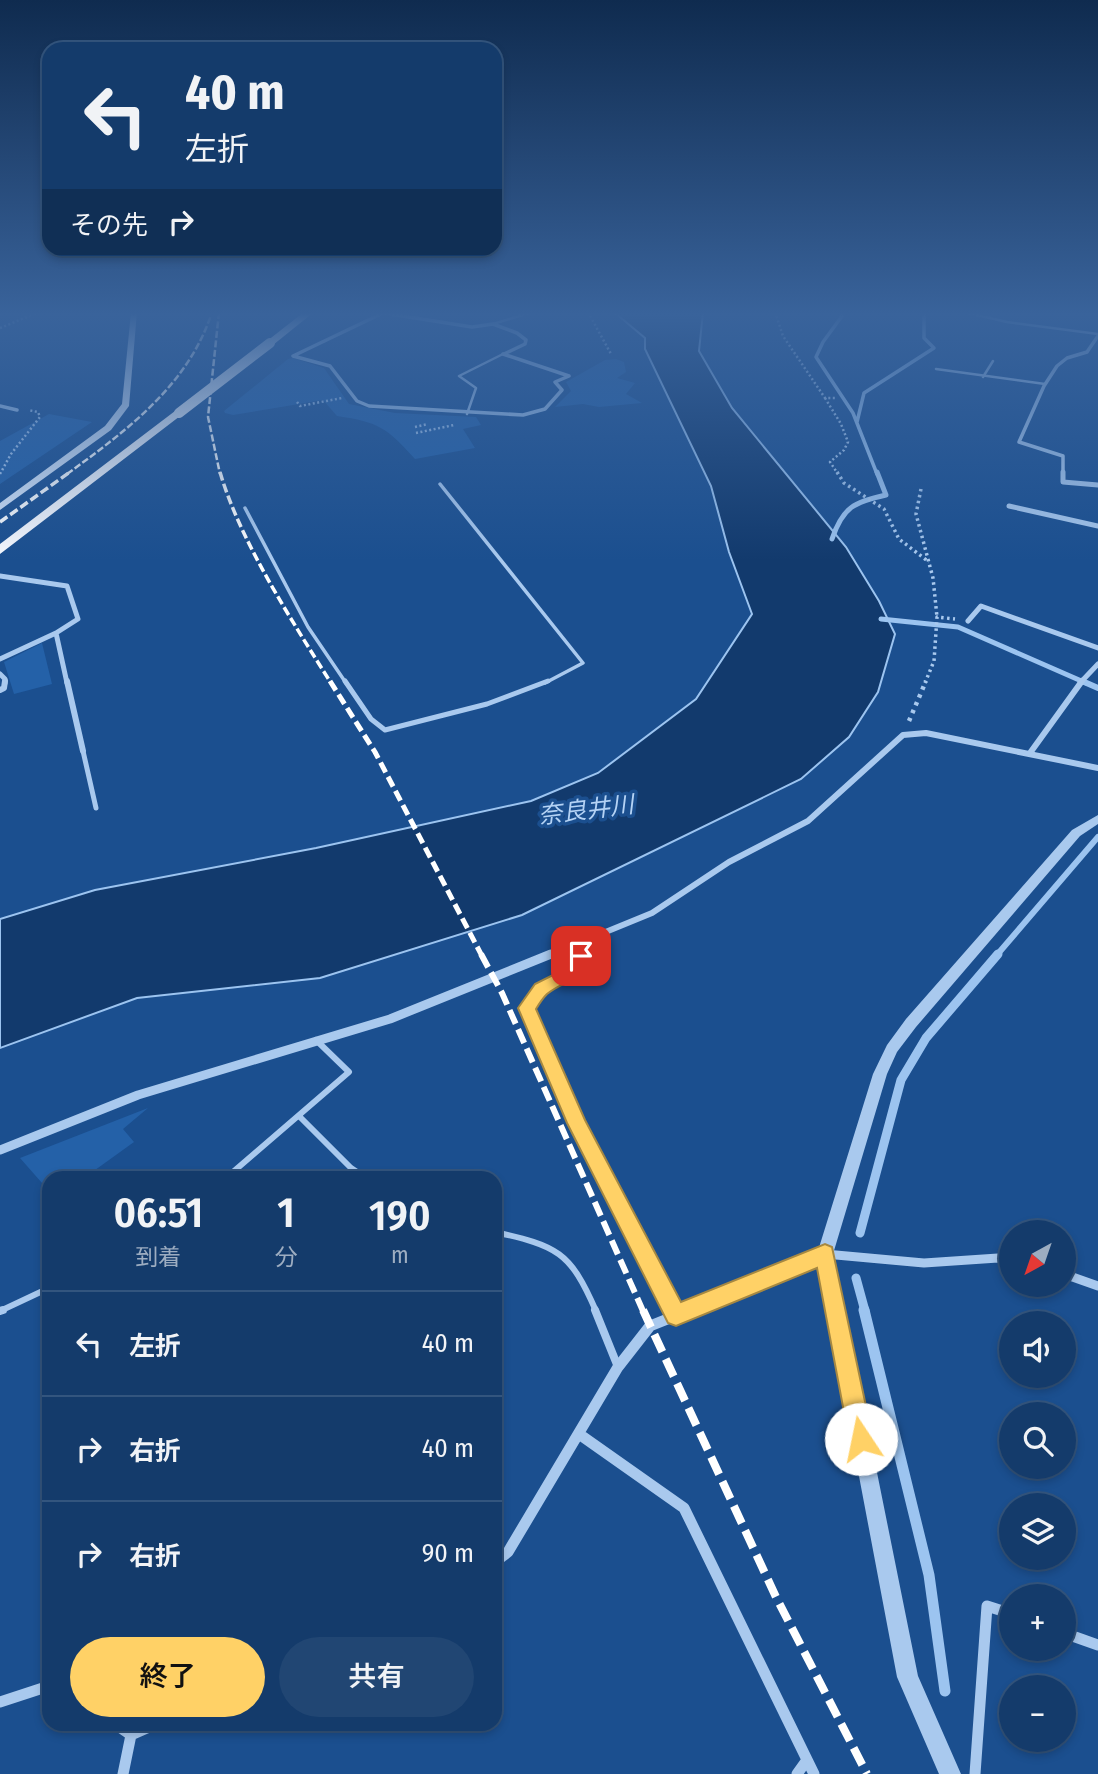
<!DOCTYPE html>
<html lang="ja">
<meta charset="utf-8">
<style>
body{margin:0;font-family:"Fira Sans Condensed","Noto Sans JP",sans-serif;background:#214673;color:#f1f3f6;height:100vh;display:flex;flex-direction:column;font-size:26px;white-space:nowrap}
*{box-sizing:border-box;margin:0}
p{font-size:23px;color:#9dadc1}
.icon{flex:none;width:38px;height:38px;fill:none;stroke:currentColor;stroke-width:2;stroke-linecap:round;stroke-linejoin:round}
.map{position:relative;flex:1;overflow:hidden}
.sheet{position:absolute;left:42px;top:1171px;width:460px;height:560px;display:flex;flex-direction:column;background:#143b6b;border-radius:21px;box-shadow:0 4px 10px #0003,0 0 0 2px #33557e}
.sheet>*{flex:none}
.banner{position:absolute;left:42px;top:42px;width:460px;height:214px;border-radius:21px;box-shadow:0 4px 10px #0003,0 0 0 2px #33557e;background:#143b6b;color:#f1f3f6;overflow:hidden}
.needle{width:46px;rotate:220deg}
.controls{position:absolute;left:999px;top:1220px;display:grid;gap:14px}
.controls a{display:grid;place-items:center;width:77px;height:77px;border-radius:50%;background:#143b6b;box-shadow:0 4px 10px #0003,0 0 0 2px #33557e;font-size:35px}
.pin{position:absolute;display:grid;place-items:center;width:60px;height:60px;color:#fff;margin:-30px;border-radius:14px;box-shadow:0 4px 10px #0006}
.me{position:absolute;width:77px;margin:-38px;rotate:349deg;stroke-linejoin:round;filter:drop-shadow(0 0 5px #0008)}
.turn{display:flex;align-items:center;gap:24px;height:147px;padding:0 28px;font-size:32px}
.turn .icon{width:91px;height:91px;stroke-width:2.5}
.turn b{display:block;font-size:49px;line-height:60px}
.then{display:flex;align-items:center;height:66px;padding:0 28px;background:#0003;gap:14px;font-size:26px}
.eta{display:flex;justify-content:space-evenly;align-items:center;height:119px;text-align:center}
.eta b{font-size:42px;font-weight:600;line-height:49px}
.action{display:flex;gap:14px;margin-top:auto;padding:14px 28px}
.action a{flex:1;height:80px;border-radius:42px;background:#ffd166;color:#111;font-size:28px;font-weight:600;line-height:80px;text-align:center}
.action a+a{background:#214673;color:#f1f3f6}
ul{padding:0;list-style:none}
li{display:flex;align-items:center;gap:21px;height:105px;padding:0 28px;border-top:2px solid #33557e}
li div{flex:1}
li b{display:block;font-size:26px}
li em{font-style:normal}
.map>svg:first-child{display:block}
.green{fill:#2461a8}
.water{fill:#123a6d;stroke:#9cc4f0;stroke-width:2}
.lines{fill:none;stroke-linecap:round;stroke-linejoin:round}
.stream-far4{stroke:#9cc4f0;stroke-width:3.5}
.stream-far3{stroke:#9cc4f0;stroke-width:5}
.stream-far2{stroke:#9cc4f0;stroke-width:6}
.stream-far1{stroke:#9cc4f0;stroke-width:9}
.stream{stroke:#9cc4f0;stroke-width:11}
.path-far2{stroke:#a9c9ee;stroke-width:2.5;stroke-dasharray:2 2.5;stroke-linecap:butt}
.path-far1{stroke:#a9c9ee;stroke-width:3.5;stroke-dasharray:2.5 3.5;stroke-linecap:butt}
.path{stroke:#a9c9ee;stroke-width:4.5;stroke-dasharray:3.5 5;stroke-linecap:butt}
.service-far4{stroke:#a9c9ee;stroke-width:2.5}
.service-far3{stroke:#a9c9ee;stroke-width:3.5}
.service-far2{stroke:#a9c9ee;stroke-width:5}
.service-far1{stroke:#a9c9ee;stroke-width:6}
.service{stroke:#a9c9ee;stroke-width:8}
.minor-far4{stroke:#a9c9ee;stroke-width:3.5}
.minor-far3{stroke:#a9c9ee;stroke-width:5}
.minor-far2{stroke:#a9c9ee;stroke-width:6}
.minor-far1{stroke:#a9c9ee;stroke-width:9}
.minor{stroke:#a9c9ee;stroke-width:11}
.tertiary{fill:#a9c9ee;fill-rule:evenodd}
.secondary{fill:#d6e6fa;fill-rule:evenodd}
.trunk{fill:#f8faff;fill-rule:evenodd}
.rail-far4{stroke:#fff;stroke-width:2.5;stroke-dasharray:7 2.5;stroke-linecap:butt}
.rail-far3{stroke:#fff;stroke-width:3.5;stroke-dasharray:9 3.5;stroke-linecap:butt}
.rail-far2{stroke:#fff;stroke-width:5;stroke-dasharray:11 5;stroke-linecap:butt}
.rail-far1{stroke:#fff;stroke-width:6;stroke-dasharray:15 6;stroke-linecap:butt}
.rail{stroke:#fff;stroke-width:8;stroke-dasharray:19 8;stroke-linecap:butt}
.trunk-bridge{stroke:#f8faff;stroke-width:10}
.route{fill:#ffd166;stroke:#a68842;stroke-width:2}
.labels{text-anchor:middle;dominant-baseline:central;stroke-width:7;stroke-linejoin:round;paint-order:stroke}
.water-label{font-size:24px;font-style:italic;fill:#b5d3f5;stroke:#1b4f8f}
</style>
<div class="map">
<svg width="1098" height="1774" viewBox="0 0 1098 1774">
<rect width="100%" height="100%" fill="#1b4f8f"/>
<path class="green" d="M293 358 324 368 349 404 395 413 476 417 481 425 463 429 475 448 415 459C387 428 379 422 337 416L323 400 233 415 225 413 224 411 288 359Z
M616 359 624 362 626 372 617 378 635 383 626 394 642 403 599 407 583 404 555 407 571 391 566 382 605 360Z
M49 414 92 422 0 484V441Z
M42 643 52 684 14 694 4 662Z
M148 1108 123 1129 134 1142 84 1178H49V1191L20 1158Z"/>
<path class="water" d="M614 312H703L699 351 732 408 846 547 879 601 895 634 878 692 849 737 801 779 522 915 320 978 137 998 0 1048V919L95 890 316 848 531 801 598 773 696 699 752 614 729 552 711 486 645 349V338Z"/>
<g class="lines">
<path class="stream-far4" d="M845 312 823 342 816 357 853 413 877 474
M857 422 864 393 934 348 924 338V312"/>
<path class="stream-far3" d="M832 539C843 507 854 502 886 495L877 472
M881 619 958 627 1086 683"/>
<path class="stream-far2" d="M1082 681 1098 688
M996 956 1098 837"/>
<path class="stream-far1" d="M860 1233 901 1080 926 1038 998 954
M856 1278 865 1311"/>
<path class="stream" d="M864 1310 929 1575 945 1691"/>
<path class="path-far2" d="M588 312 611 354
M775 312 783 336 825 398H836
M0 314 3 312
M0 328 39 312
M825 398 841 424 848 442 844 450 830 462 838 474
M297 402 300 406 342 398
M415 427 428 424
M416 433 454 425
M0 474 11 454 40 417 38 412 28 410"/>
<path class="path-far1" d="M837 472 844 483 884 509 899 539 929 562
M921 489 916 514 933 578 937 617
M925 683 934 661 937 617 955 619"/>
<path class="path" d="M909 721 926 681"/>
<path class="service-far4" d="M964 312 1007 322 1098 334
M493 324 529 313
M936 369 1045 384
M983 377 993 361
M467 414 476 388 459 376 503 354"/>
<path class="service-far3" d="M440 484 583 663 545 683
M245 508 308 627 346 683"/>
<path class="service-far2" d="M345 681 371 719 385 730 487 704 548 681
M83 751 96 808"/>
<path class="service-far1" d="M299 1116 351 1168 366 1178
M226 1178 349 1072 316 1040
M495 1232C557 1246 570 1251 596 1311
M0 1311 49 1288"/>
<path class="service" d="M595 1310 618 1367
M0 1311 3 1310"/>
<path class="minor-far4" d="M385 312 293 356 330 366 357 401 369 406 523 415 545 409 562 390 555 382 569 376 503 354
M384 313 472 327 493 324 517 333 526 340 525 344 504 354
M0 406 17 410
M1063 474V456L1019 442 1044 386 1057 366 1067 358 1087 352 1098 336"/>
<path class="minor-far3" d="M1063 472V482L1098 485
M1009 506 1098 526
M0 576 67 586 78 619 56 633 67 683
M968 621 981 606 1098 648
M0 659 56 633
M0 674 5 679V683
M1080 683 1098 664"/>
<path class="minor-far2" d="M67 681 83 751
M0 690 4 688 5 681
M1030 753 1082 681
M574 944 581 956
M547 956 652 913 729 862 808 821 903 735 926 733 1098 768"/>
<path class="minor-far1" d="M580 954 575 969 540 991 527 1008 577 1123 674 1311
M0 1150 138 1095 390 1019 551 954
M1064 1274 1098 1286
M686 1311 825 1254 924 1263 998 1258 1012 1262"/>
<path class="minor" d="M673 1310 676 1315
M579 1434 684 1508 814 1774
M495 1562 508 1552 618 1367 650 1326 690 1310
M1064 1633 1098 1645
M0 1702 49 1686
M115 1724 131 1735
M131 1735 156 1724
M123 1774 131 1735
M797 1774 807 1760
M975 1774 987 1606 1012 1614"/>
<path class="tertiary" d="M1098 815V824L1080 836 916 1027 897 1052 887 1074 833 1254 918 1676 961 1774H939L897 1677 817 1254 873 1074 887 1045 906 1019 1072 830Z"/>
<path class="secondary" d="M131 312H137L129 406 111 430 0 510V503L105 426 122 404Z"/>
<path class="trunk" d="M304 312H314L273 345H267V341Z
M175 411 184 413 0 554V544Z"/>
<path class="rail-far4" d="M219 312 208 417 220 474
M67 474C126 431 187 386 211 315"/>
<path class="rail-far3" d="M220 472C240 541 292 621 331 683
M0 522 70 472"/>
<path class="rail-far2" d="M330 681 375 752 482 956"/>
<path class="rail-far1" d="M481 954 502 993 643 1311"/>
<path class="rail" d="M643 1310 776 1597 867 1774"/>
<path class="trunk-bridge" d="M179 413 270 343"/>
</g>
<linearGradient id="sky" x2="0" y2="1"><stop stop-color="#0f2b4f"/><stop offset="0.56" stop-color="#39639b"/><stop offset="1" stop-color="#39639b" stop-opacity="0"/></linearGradient>
<rect width="1098" height="561" fill="url(#sky)"/>
<path class="route" d="M581 949 587 951 589 956C584 981 564 980 547 994 543 998 539 1004 536 1009L585 1120 681 1302 825 1244 832 1247 873 1439 869 1448 861 1451 852 1448 849 1439 817 1268 676 1326 668 1323 567 1123 518 1008 535 984 567 968 575 951Z"/>
<g class="labels">
<g class="water-label">
<text transform="translate(586 810) rotate(-7)">奈良井川</text>
</g>
</g>
</svg>
<div class="controls">
<a><svg class="needle" viewBox="-14 -14 28 28"><path d="M0-13l5 13h-10z" fill="#e53935"/><path d="M0 13l5-13h-10z" fill="#9dadc1"/></svg></a>
<a><svg class="icon" aria-label="sound" viewBox="0 0 24 24"><path d="M4 9h4l5-4v14l-5-4H4zM17 9q2 3 0 6"/></svg></a>
<a><svg class="icon" aria-label="search" viewBox="0 0 24 24"><circle cx="10" cy="10" r="6"/><path d="M15 15l6 6"/></svg></a>
<a><svg class="icon" aria-label="layers" viewBox="0 0 24 24"><path d="M12 4l9 5-9 5-9-5zM3 14l9 5 9-5"/></svg></a>
<a>+</a>
<a>−</a>
</div>
<div class="pin" style="left:581px;top:956px;background:#d93025"><svg class="icon" aria-label="arrive" viewBox="0 0 24 24"><path d="M6 21V4h12l-3 4 3 4H6"/></svg></div>
<svg class="me" style="left:861px;top:1439px" viewBox="-20 -20 40 40"><circle r="19" fill="#fff"/><path d="M0-13L10 11 0 6-10 11z" fill="#ffd166"/></svg>
<div class="banner">
<div class="turn"><svg class="icon" aria-label="left" viewBox="0 0 24 24"><path d="M17 20v-9H6M10 6l-5 5 5 5"/></svg><div><b>40 m</b>左折</div></div>
<div class="then">その先<svg class="icon" aria-label="right" viewBox="0 0 24 24"><path d="M7 20v-9h11M14 6l5 5-5 5"/></svg></div>
</div>
<section class="sheet">
<div class="eta">
<div><b>06:51</b><p>到着</p></div>
<div><b>1</b><p>分</p></div>
<div><b>190</b><p>m</p></div>
</div>
<ul>
<li><svg class="icon" aria-label="left" viewBox="0 0 24 24"><path d="M17 20v-9H6M10 6l-5 5 5 5"/></svg><div><b>左折</b></div><em>40 m</em></li>
<li><svg class="icon" aria-label="right" viewBox="0 0 24 24"><path d="M7 20v-9h11M14 6l5 5-5 5"/></svg><div><b>右折</b></div><em>40 m</em></li>
<li><svg class="icon" aria-label="right" viewBox="0 0 24 24"><path d="M7 20v-9h11M14 6l5 5-5 5"/></svg><div><b>右折</b></div><em>90 m</em></li>
</ul>
<div class="action"><a>終了</a><a>共有</a></div>
</section>
</div>
